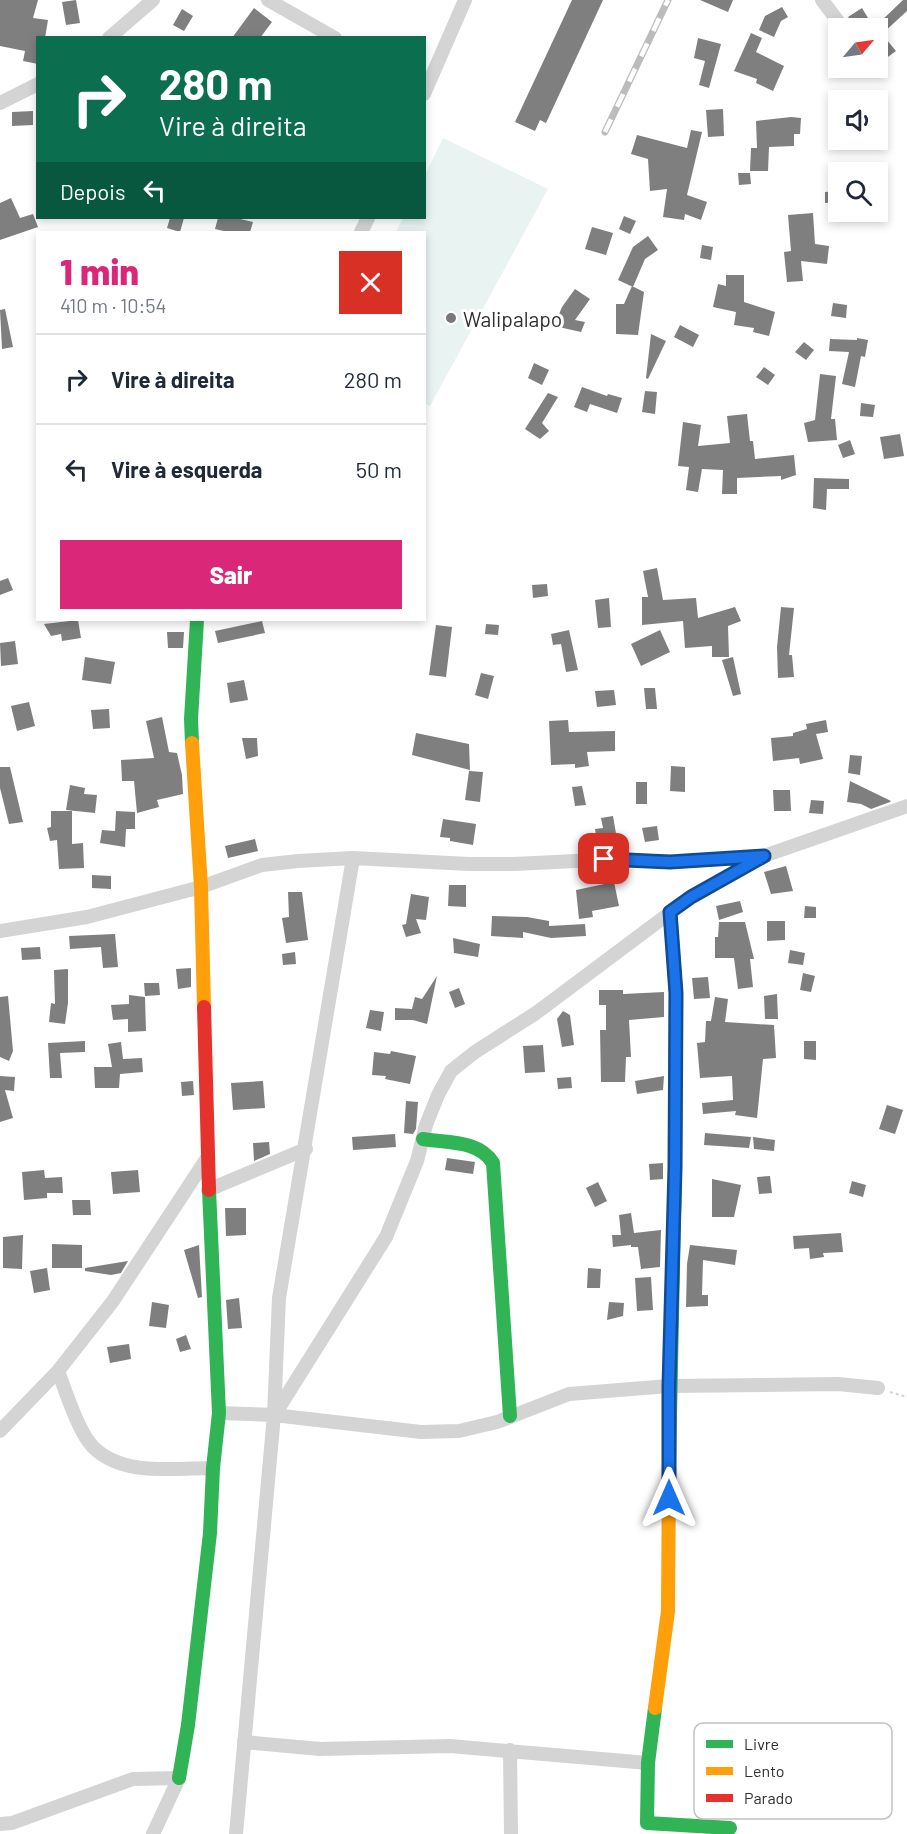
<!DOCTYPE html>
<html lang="pt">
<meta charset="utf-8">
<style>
body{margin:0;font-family:Barlow,sans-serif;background:#f6f6f7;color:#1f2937;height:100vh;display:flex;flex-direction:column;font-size:22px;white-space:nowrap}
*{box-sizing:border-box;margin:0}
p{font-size:20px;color:#747a83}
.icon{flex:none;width:33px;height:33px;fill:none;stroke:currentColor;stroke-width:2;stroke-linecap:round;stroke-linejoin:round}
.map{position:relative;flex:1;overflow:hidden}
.side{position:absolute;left:36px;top:231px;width:390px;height:390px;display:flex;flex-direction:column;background:#fff;border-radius:0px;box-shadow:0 3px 9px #0003}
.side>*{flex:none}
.guide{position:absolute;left:36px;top:36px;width:390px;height:183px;border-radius:0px;box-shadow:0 3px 9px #0003;background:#0b6e4f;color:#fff;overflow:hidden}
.needle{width:39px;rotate:61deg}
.tools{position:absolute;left:828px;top:18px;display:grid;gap:12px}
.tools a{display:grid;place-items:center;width:60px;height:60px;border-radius:0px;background:#fff;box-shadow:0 3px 9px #0003;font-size:30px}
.pin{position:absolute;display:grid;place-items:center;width:51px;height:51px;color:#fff;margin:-26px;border-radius:12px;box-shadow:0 3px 9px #0006}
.me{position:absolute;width:66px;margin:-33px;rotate:0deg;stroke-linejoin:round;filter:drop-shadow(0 0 4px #0008)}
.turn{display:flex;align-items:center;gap:21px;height:126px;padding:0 24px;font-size:27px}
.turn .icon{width:78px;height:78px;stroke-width:2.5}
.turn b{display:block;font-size:42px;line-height:51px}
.then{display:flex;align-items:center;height:57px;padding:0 24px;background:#0003;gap:12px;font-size:22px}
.round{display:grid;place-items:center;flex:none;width:63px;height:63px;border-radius:0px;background:#f6f6f7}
.summary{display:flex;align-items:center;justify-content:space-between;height:102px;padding:0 24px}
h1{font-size:36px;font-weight:800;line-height:45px;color:#db2777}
.primary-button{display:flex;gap:12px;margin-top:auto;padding:12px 24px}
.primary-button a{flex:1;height:69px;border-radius:0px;background:#db2777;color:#fff;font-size:24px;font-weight:800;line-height:69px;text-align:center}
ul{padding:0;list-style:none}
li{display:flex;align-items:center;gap:18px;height:90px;padding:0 24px;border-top:2px solid #e0e1e3}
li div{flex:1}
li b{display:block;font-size:22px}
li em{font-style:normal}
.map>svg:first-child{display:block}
.green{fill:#e9f3f2}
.building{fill:#7f7f7f}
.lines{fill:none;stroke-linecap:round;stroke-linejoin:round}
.path{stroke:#d3d3d3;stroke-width:2;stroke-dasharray:3 3;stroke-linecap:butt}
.street{stroke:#d4d4d4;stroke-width:14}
.fast{stroke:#30b455;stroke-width:14}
.slow{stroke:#ff9f0a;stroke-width:14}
.jam{stroke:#e5322d;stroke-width:14}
.rail-casing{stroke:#bcbcbc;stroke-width:7}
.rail{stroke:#fff;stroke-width:4.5;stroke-dasharray:14;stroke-linecap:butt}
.route-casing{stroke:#114b97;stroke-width:15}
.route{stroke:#1a73e8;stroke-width:10}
.poi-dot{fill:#787878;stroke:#fff;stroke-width:2}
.labels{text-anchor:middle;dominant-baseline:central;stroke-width:6;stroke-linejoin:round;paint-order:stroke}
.poi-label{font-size:21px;fill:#303030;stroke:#fff;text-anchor:start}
.key{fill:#fff;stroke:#c1c1c1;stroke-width:1.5}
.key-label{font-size:16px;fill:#303030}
</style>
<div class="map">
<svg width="907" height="1834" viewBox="0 0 907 1834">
<rect width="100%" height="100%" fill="#fff"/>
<path class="green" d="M443 138 548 189 430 406 424 403V232H396L403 218H424L425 175Z"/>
<path class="building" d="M0 0H38L33 18 48 20 45 38H38V64L23 61 25 51 0 46Z
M76 0 80 23 66 25 62 2Z
M572 0H603L546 123 540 120 535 131 515 122Z
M700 0H733L728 12Z
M903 0H907V11L882 34 896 51 885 59 878 50V24Z
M782 7 788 17 781 21 774 37 759 30 765 16Z
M254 8 272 22 260 38H232Z
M862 8 874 28H856L848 17Z
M182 9 193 16 184 31 173 25Z
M751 33 762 38 756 52 784 66 773 91 756 83 757 79 734 71Z
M698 38 721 44 709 88 699 85 705 61 694 58Z
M723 109 724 136 708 137 706 110Z
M33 111V125L12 126V112Z
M791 117 801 118 800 134H794V146L769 147 768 171H750L751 148H757L756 121Z
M691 130 702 132 687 195 707 202 701 220 685 214 684 220 663 217 667 189 650 191 648 159 631 154 637 135 687 148Z
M738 173H750L751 184 739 185Z
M838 191V202L825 203V192Z
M11 198 20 218 33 214 38 227 0 240V203Z
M813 213 815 244 829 246 827 264 801 261 803 281 787 282 784 252 791 251 788 215Z
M624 216 636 221 630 234 619 229Z
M170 218H184L180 232 167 228Z
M218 218H236L253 222 250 232H228L215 229Z
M592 227 613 233 606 255 585 249Z
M648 236 658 250 645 259 633 287 618 280 633 247Z
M702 245 713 247 711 260 700 258Z
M726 275H744V302L775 312 769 336 753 332 754 328 734 325 736 312 713 307 718 284 726 286Z
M632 286 644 292 638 335 616 334V304H624Z
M575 289 590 299 575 320 585 322 581 332 554 326 562 307Z
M833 303 847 305 846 318 831 316Z
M5 309 13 347 2 349 0 310Z
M680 325 699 335 693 347 674 337Z
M651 334 666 341 648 379 646 378Z
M857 338 868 340 865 357 861 356 855 387 842 384 849 352 829 351 830 339 857 340Z
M804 342 814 350 806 360 795 352Z
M534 363 549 370 542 385 528 378Z
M764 367 775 375 768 385 756 377Z
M820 374 836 376 831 419H835L837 440 808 442 804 423 815 420Z
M582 387 607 396 608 394 622 398 617 413 590 404 587 412 574 407Z
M645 391 657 392 655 414 642 412Z
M548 393 558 397 542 423 549 431 540 439 525 429Z
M861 403 875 405 873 417 860 416Z
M747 414 750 441H753L755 459 794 455 796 475 781 480V476L737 478V494H722L723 470 702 469 698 492 686 490 689 467 678 466 683 422 701 425 698 446 730 443 727 416Z
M900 434 904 456 884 459 880 437Z
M850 440 855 454 843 458 838 445Z
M814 478 849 479V489H827L826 510 813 508Z
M657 568 663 600 696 598 698 618 735 607 741 621 728 626 729 657H712V646L685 648 683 621 642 625V597H648L643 571Z
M8 578 13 590 0 595V581Z
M547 584 548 596 533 598 532 585Z
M609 598 611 627 598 628 595 600Z
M781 607 794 608 789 655H792L794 677 778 678 777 647Z
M78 620 81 638 62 641 61 634 51 636 44 624Z
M262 621 265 633 218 643 215 631Z
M486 624 499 625 498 635 485 634Z
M436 625 452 627 446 677 429 675Z
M569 630 578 670 566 672 561 644 553 645 551 634Z
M660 630 670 652 641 666 631 644Z
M167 632H184L183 648H168Z
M15 641 18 664 1 666 0 643Z
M85 657 115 662 111 684 82 680Z
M733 657 741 694 733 696 722 660Z
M481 673 494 676 488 699 475 695Z
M244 680 248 700 230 703 227 683Z
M644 688H655L657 709H646Z
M614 690 616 705 597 707 595 691Z
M29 702 35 726 17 731 11 706Z
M109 709 110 728 93 729 91 710Z
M162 717 169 752 177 753 182 775 183 794 157 800 159 807 137 813 134 781H122L121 760 154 758 146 721Z
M568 720 569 732 615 731V751L587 752 589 766 575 768V764L551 765 549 721Z
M826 720 828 732 816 734 823 759 800 764 799 758 773 761 771 738 793 736V733L807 729 806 724Z
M416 733 469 744 470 770 412 755Z
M242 738H257L258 756 246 759Z
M850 755 862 756 860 775 848 773Z
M671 766 685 767V792L670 791Z
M0 767H10L23 822 9 824 0 788Z
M469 771 483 772 480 802 465 800Z
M850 781 891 801 890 802 871 809 861 804 847 802Z
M636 782H647V804H636Z
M70 785 85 788 84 794 97 795 95 813 66 810Z
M582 786 586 805 575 806 572 787Z
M773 790H790L791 811H774Z
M811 800 824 801 823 814 809 813Z
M51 811H72V844L83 843 84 868 59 869 57 840 50 841 47 828 51 827Z
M116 811 135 812V829H126L125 847 100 843 102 830 115 831Z
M613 816 618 845 598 848 595 829 603 828 601 818Z
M443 819 476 824 473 845 450 841V838L440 837Z
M657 826 659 840 645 842 642 828Z
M255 839 258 851 228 858 225 846Z
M786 866 793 891 771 894 764 872Z
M92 875 111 876V889L92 888Z
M614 882 619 906 592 911 593 917 579 919 576 890Z
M449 885H466V907L448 906Z
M288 892H302L308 940 286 943 282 918 289 917Z
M411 894 429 897 426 920 416 919 421 933 406 937 402 925 406 924Z
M740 901 743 912 719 920 716 906Z
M805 906 816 907V918H804Z
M492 916 527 917 549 921V926L585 924 586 936 551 938 523 932V938L491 936Z
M767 921H785V940L767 941Z
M719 922H745L754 959H750L753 987 738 989 734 958H715V937H718Z
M115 934 118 967 103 968 101 947 70 949 69 936Z
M453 938 480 944 478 957 454 953Z
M40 947 41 959 22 960 21 948Z
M790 950 805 953 803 965 788 963Z
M295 952 296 964 283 965 282 954Z
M191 968V987L178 989 176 969Z
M68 969V1003L65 1024 49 1022 51 1003 55 1004 54 970Z
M803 973 815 976 811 992 800 990Z
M437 976 427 1024 413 1020H395V1008L412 1009 415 997 422 999Z
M708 977 710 998 694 999 692 978Z
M144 983H159L160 995 145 996Z
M459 988 465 1004 455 1008 449 992Z
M599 990H623V994L664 992V1017L629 1020 631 1057H626L625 1082H601L600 1030H606V1005H599Z
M777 994 778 1019H765L764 996Z
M129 995 145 997 146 1031 128 1032V1019L113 1020 111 1005 129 1004Z
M8 996 13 1051 9 1061 0 1057V997Z
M715 997 728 999 725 1022 774 1025 776 1058 763 1059 757 1118 735 1115 736 1111 703 1114 702 1103 733 1100 732 1076 700 1078 697 1043 705 1042 706 1021H711Z
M370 1010 384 1012 381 1031 366 1028Z
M563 1011 570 1015 574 1045 562 1047 557 1019Z
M85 1041V1052L60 1053 62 1078H50L48 1043Z
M804 1041H816V1060L804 1059Z
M121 1042 123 1059 142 1058 143 1072 120 1074 119 1088H95L94 1067H112L108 1044Z
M543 1045 545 1072 525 1073 523 1046Z
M391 1051 416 1056 410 1084 385 1079 386 1076 372 1075 374 1052 390 1054Z
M0 1076 15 1077 14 1091 5 1090 13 1118 0 1122Z
M664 1076 663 1090 637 1094 635 1081Z
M571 1077 572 1088 558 1089 557 1078Z
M193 1081 194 1095 182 1096 181 1082Z
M263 1081 265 1108 233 1110 231 1083Z
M406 1101 418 1102 416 1129 413 1134 404 1133Z
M887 1105 903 1110 895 1134 879 1129Z
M705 1133 751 1137 749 1148 704 1145Z
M395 1134 396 1147 353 1150 352 1137Z
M753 1137 775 1140 774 1151 754 1149Z
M269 1142 270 1154 254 1161 253 1143Z
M447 1158 475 1162 473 1174 445 1170Z
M663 1163V1179L650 1180 649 1164Z
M44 1170 45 1178 62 1177 63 1193H47V1198L24 1200 22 1172Z
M138 1170 140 1192 113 1194 111 1172Z
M770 1176 772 1193 759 1194 757 1177Z
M712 1179 741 1185 734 1217H712Z
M852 1181 866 1185 863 1197 849 1193Z
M598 1182 607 1201 595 1207 586 1188Z
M72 1200H90L91 1215H73Z
M225 1208H246V1235L226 1236Z
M631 1213 634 1233 661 1230 660 1267 641 1269 638 1247H631V1245L613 1247 612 1235H621L619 1215Z
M841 1233 843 1252 823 1253 824 1257 810 1259 809 1248 794 1249 793 1236Z
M23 1235 22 1269 3 1268V1237Z
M52 1244 82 1245V1268H52Z
M199 1245 202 1297 198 1298 184 1250Z
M690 1245 737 1250 735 1265 703 1260 702 1295H708V1306L686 1307 687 1264Z
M128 1261 121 1273 111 1275 85 1271V1268Z
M47 1268 50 1290 34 1293 30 1271Z
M588 1268 601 1269 600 1288H587Z
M651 1277 653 1310 637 1311 635 1278Z
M239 1298 242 1328 228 1329 226 1300Z
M152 1302 169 1305 166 1328 149 1326Z
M609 1302 624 1303 623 1316 607 1320Z
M186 1335 191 1349 180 1352 176 1339Z
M129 1344 131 1359 110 1363 107 1347Z"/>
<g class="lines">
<path class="path" d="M890 1392 907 1397"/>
<path class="street" d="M268 0 335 38
M822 0 843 28
M109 38 153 0
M872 68 874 71
M424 94 465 0
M0 103 38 84
M361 232 368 218
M0 931 87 917 201 887 262 865 298 861 353 858 469 864H514L616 859 670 862 759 857
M208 1190 306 1149
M58 1371C66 1392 78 1431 93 1447 123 1477 175 1468 213 1468
M219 1413 274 1415 421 1432 459 1431 497 1422 569 1394 669 1386 838 1384 878 1388
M275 1414 386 1237 417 1161 426 1125 438 1095 451 1071 475 1052 536 1013 691 897 764 856 907 806
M0 1431 58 1371 113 1301 207 1158
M244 1742 320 1749 450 1746 648 1763
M510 1750 511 1834
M0 1824 12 1823 133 1779 179 1778 153 1834
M236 1834 274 1415 279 1298 353 858"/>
<path class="fast" d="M192 743 191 719 197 620
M423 1139C447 1143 479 1140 493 1163L510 1416
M669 1467 675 1168 676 993 670 912
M655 1708 648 1763 647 1823 730 1828
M179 1778 188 1725 210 1533 213 1468 219 1413 209 1190"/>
<path class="slow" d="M192 743 201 887 204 1007
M655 1708 668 1611 669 1467"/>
<path class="jam" d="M204 1007 209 1190"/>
<g class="rail-casing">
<path id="rail" d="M605 132 668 0"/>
</g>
<use href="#rail" class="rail"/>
</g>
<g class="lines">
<g class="route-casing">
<path id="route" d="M604 859 670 862 764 856 691 897 670 912 676 993 675 1168 669 1386V1498"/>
</g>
<use href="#route" class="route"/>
</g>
<circle class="poi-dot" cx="451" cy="318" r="6"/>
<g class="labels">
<g class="poi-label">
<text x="463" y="318">Walipalapo</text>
</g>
</g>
<rect x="694" y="1723" width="198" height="96" rx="9" class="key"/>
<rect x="706" y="1740" width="27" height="8" fill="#30b455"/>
<rect x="706" y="1767" width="27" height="8" fill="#ff9f0a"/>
<rect x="706" y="1794" width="27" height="8" fill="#e5322d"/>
<g class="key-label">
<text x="744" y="1750">Livre</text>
<text x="744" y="1777">Lento</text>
<text x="744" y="1804">Parado</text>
</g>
</svg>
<div class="tools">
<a><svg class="needle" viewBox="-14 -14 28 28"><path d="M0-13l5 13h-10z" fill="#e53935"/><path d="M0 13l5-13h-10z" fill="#747a83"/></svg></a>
<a><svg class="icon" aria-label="sound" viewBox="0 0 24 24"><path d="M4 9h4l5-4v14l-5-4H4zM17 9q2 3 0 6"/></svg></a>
<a><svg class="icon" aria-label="search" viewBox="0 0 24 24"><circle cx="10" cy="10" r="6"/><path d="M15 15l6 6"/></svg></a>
</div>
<div class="pin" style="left:604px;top:859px;background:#d93025"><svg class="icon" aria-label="arrive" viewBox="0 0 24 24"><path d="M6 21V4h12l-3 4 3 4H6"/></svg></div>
<svg class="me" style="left:669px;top:1498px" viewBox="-20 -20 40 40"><path d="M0-17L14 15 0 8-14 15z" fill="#1a73e8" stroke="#fff" stroke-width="4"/></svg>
<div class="guide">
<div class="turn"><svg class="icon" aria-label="right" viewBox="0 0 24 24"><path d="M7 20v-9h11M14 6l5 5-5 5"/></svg><div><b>280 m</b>Vire à direita</div></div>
<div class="then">Depois<svg class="icon" aria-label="left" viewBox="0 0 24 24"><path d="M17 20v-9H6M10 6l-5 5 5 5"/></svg></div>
</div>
<section class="side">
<div class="summary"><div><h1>1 min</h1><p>410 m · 10:54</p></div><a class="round" style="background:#d93025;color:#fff"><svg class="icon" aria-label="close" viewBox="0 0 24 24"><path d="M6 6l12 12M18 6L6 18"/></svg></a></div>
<ul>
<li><svg class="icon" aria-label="right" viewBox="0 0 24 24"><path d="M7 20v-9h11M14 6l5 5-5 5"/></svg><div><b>Vire à direita</b></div><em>280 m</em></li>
<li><svg class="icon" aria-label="left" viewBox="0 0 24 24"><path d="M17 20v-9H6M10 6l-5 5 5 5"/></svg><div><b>Vire à esquerda</b></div><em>50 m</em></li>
</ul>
<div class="primary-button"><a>Sair</a></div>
</section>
</div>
